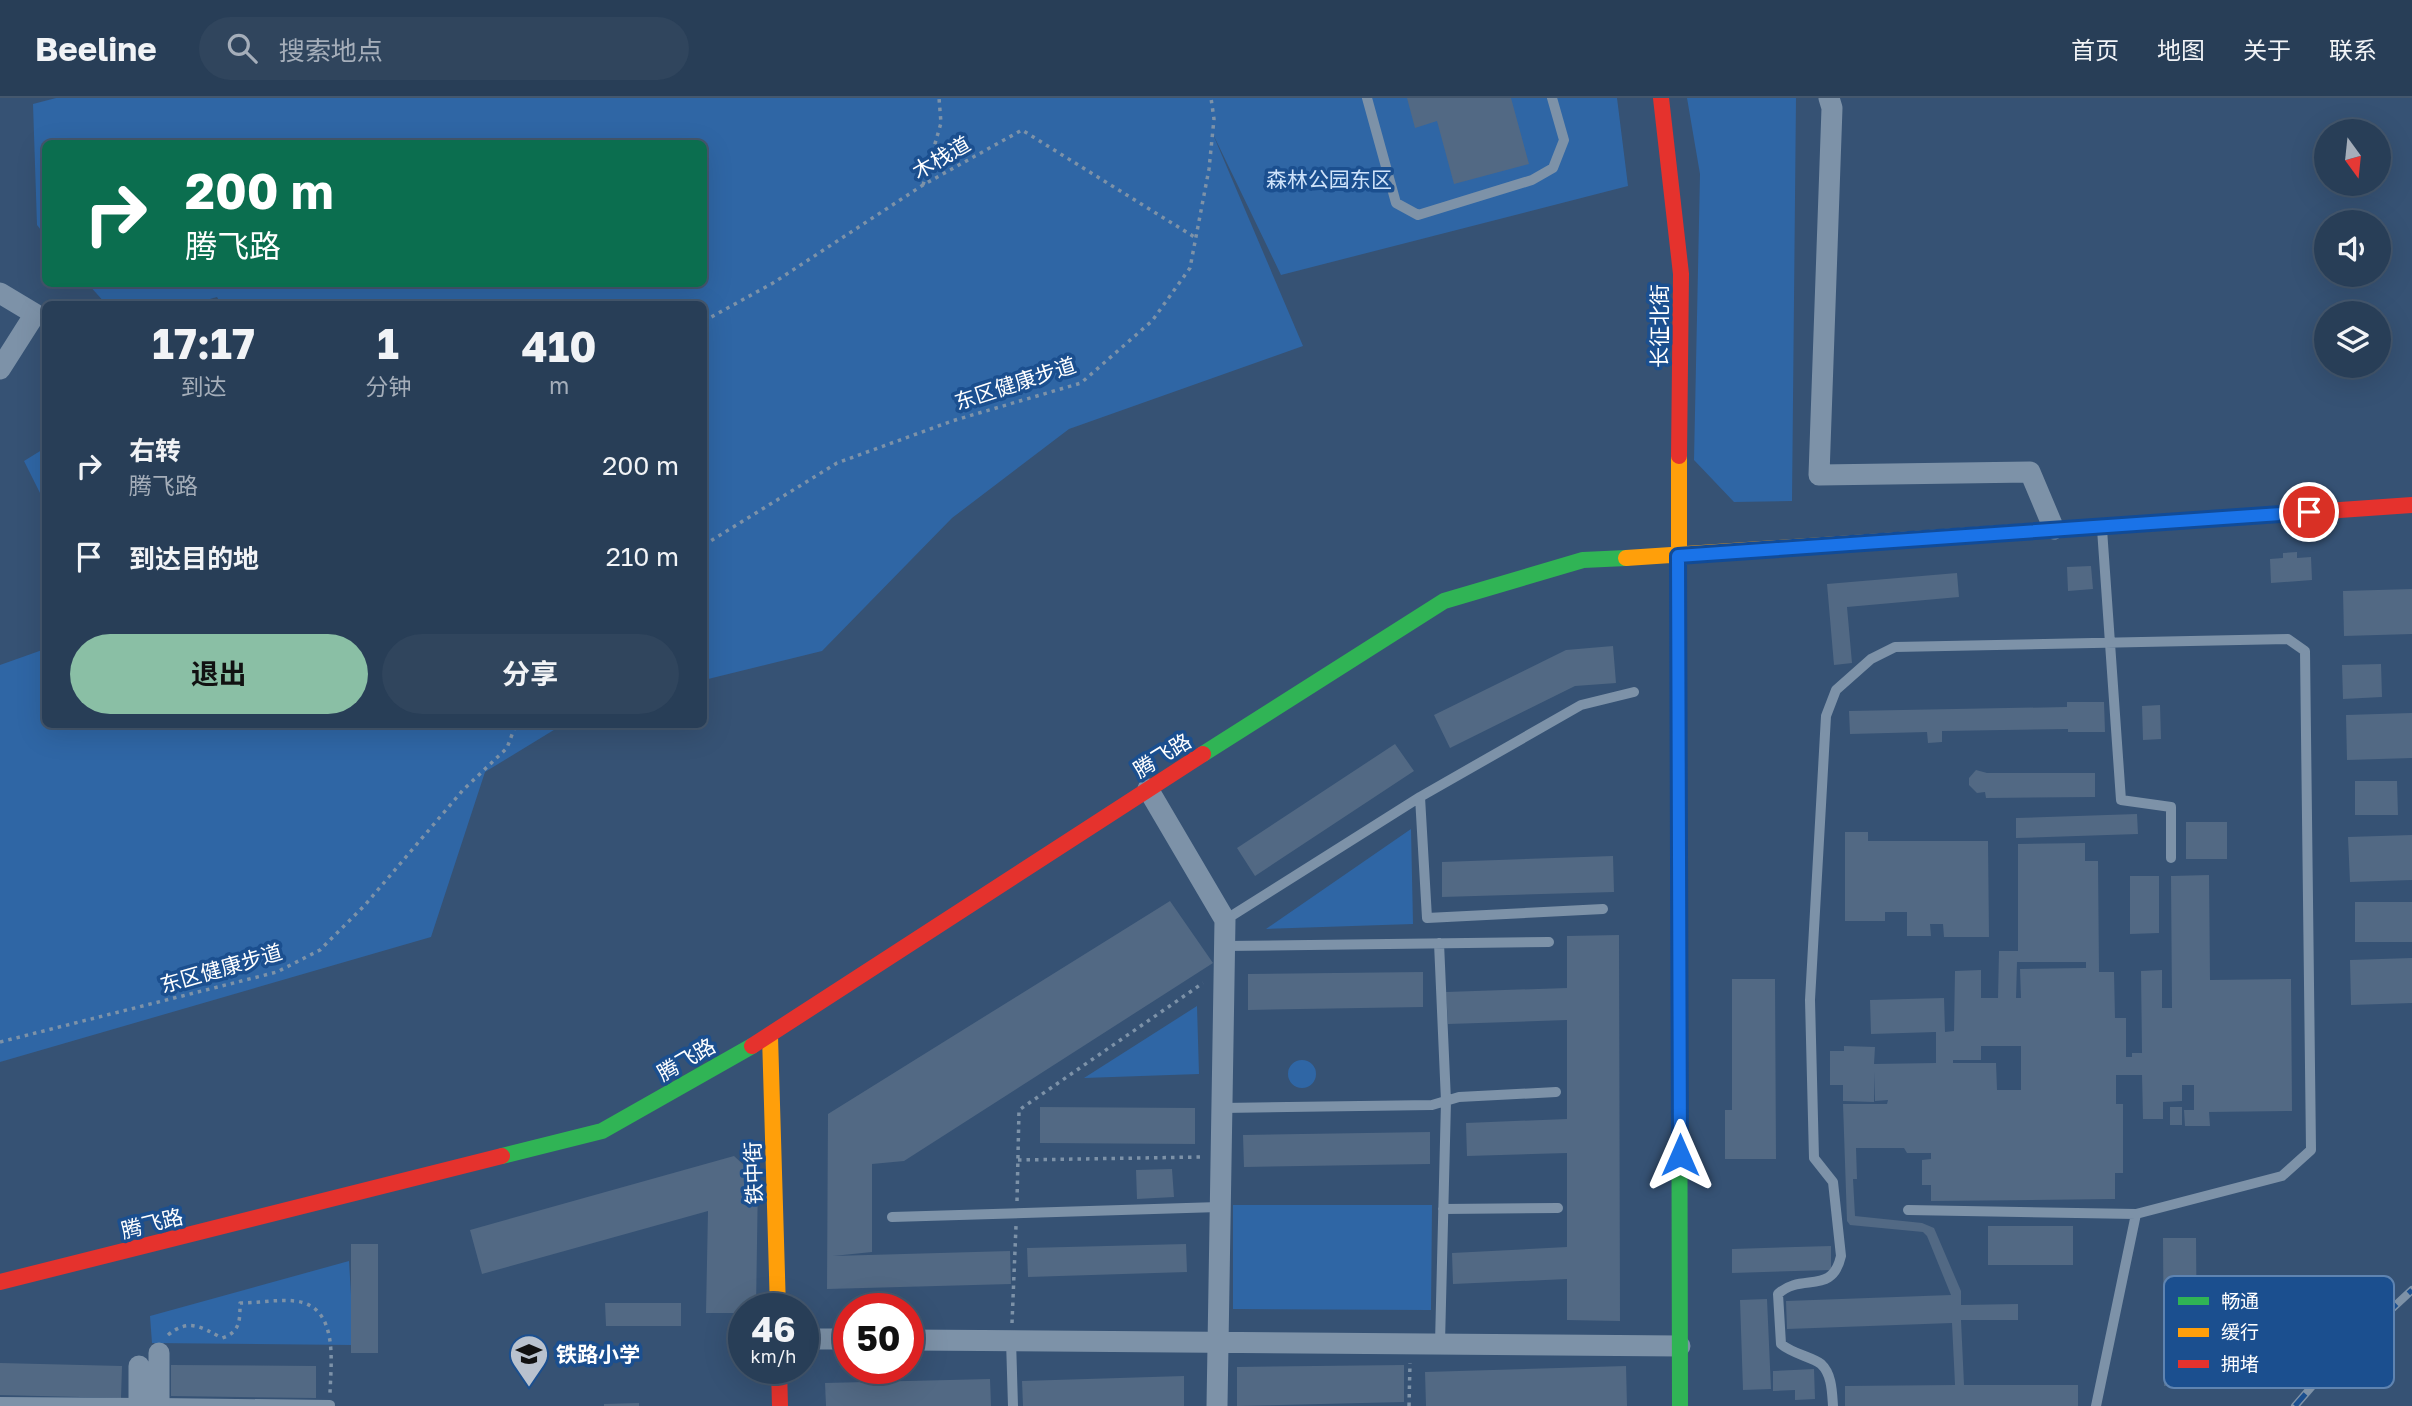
<!DOCTYPE html>
<html lang="zh">
<meta charset="utf-8">
<style>
body{margin:0;font-family:"Golos Text","Noto Sans SC",sans-serif;background:#30455d;color:#f1f3f6;height:100vh;display:flex;flex-direction:column;font-size:26px;white-space:nowrap}
*{box-sizing:border-box;margin:0}
p{font-size:23px;color:#a5aeba}
.icon{flex:none;width:38px;height:38px;fill:none;stroke:currentColor;stroke-width:2;stroke-linecap:round;stroke-linejoin:round}
.map{position:relative;flex:1;overflow:hidden}
.details{position:absolute;left:42px;top:203px;width:665px;height:427px;display:flex;flex-direction:column;background:#283e57;border-radius:10px;box-shadow:0 7px 28px #0002,0 0 0 2px #44576d}
.details>*{flex:none}
.banner{position:absolute;left:42px;top:42px;width:665px;height:147px;border-radius:10px;box-shadow:0 7px 28px #0002,0 0 0 2px #44576d;background:#0b6e4f;color:#fff;overflow:hidden}
.needle{width:46px;rotate:165deg}
.buttons{position:absolute;left:2314px;top:21px;display:grid;gap:14px}
.buttons a{display:grid;place-items:center;width:77px;height:77px;border-radius:50%;background:#283e57;box-shadow:0 7px 28px #0002,0 0 0 2px #44576d;font-size:35px}
.speed{position:absolute;left:728px;top:1195px;display:flex;gap:14px;font-size:35px;font-weight:700;text-align:center}
.speed>*{display:grid;place-content:center;width:91px;height:91px;border-radius:50%;background:#283e57;box-shadow:0 7px 28px #0002,0 0 0 2px #44576d;line-height:1}
.speed small{font-size:18px;font-weight:400}
.speed .limit{border:10px solid #d22;background:#fff;color:#111}
.pin{position:absolute;display:grid;place-items:center;width:60px;height:60px;color:#fff;margin:-30px;border:4px solid #fff;border-radius:50%;box-shadow:0 2px 7px #0007}
.me{position:absolute;width:77px;margin:-38px;rotate:0deg;stroke-linejoin:round;filter:drop-shadow(0 0 5px #0008)}
.turn{display:flex;align-items:center;gap:24px;height:147px;padding:0 28px;font-size:32px}
.turn .icon{width:91px;height:91px;stroke-width:2.5}
.turn b{display:block;font-size:49px;line-height:60px}
.eta{display:flex;justify-content:space-evenly;align-items:center;height:119px;text-align:center}
.eta b{font-size:42px;font-weight:700;line-height:49px}
.button{display:flex;gap:14px;margin-top:auto;padding:14px 28px}
.button a{flex:1;height:80px;border-radius:42px;background:#8abfa5;color:#111;font-size:28px;font-weight:700;line-height:80px;text-align:center}
.button a+a{background:#30455d;color:#f1f3f6}
ul{padding:0;list-style:none}
li{display:flex;align-items:center;gap:21px;height:91px;padding:0 28px}
li div{flex:1}
li b{display:block;font-size:26px}
li em{font-style:normal}
header{display:flex;align-items:center;gap:42px;box-sizing:border-box;height:98px;padding:0 35px;background:#283e57;border-bottom:2px solid #44576d}
header strong{font-size:33px}
nav{display:flex;gap:38px;margin-inline-start:auto;font-size:24px}
.search{width:490px;height:63px;background:#30455d;display:flex;align-items:center;gap:18px;box-sizing:border-box;padding:0 24px;border-radius:38px;color:#a5aeba;font-size:26px}
.map>svg:first-child{display:block}
.green{fill:#2f66a5}
.building{fill:#526984;fill-rule:evenodd}
.lines{fill:none;stroke-linecap:round;stroke-linejoin:round}
.path{stroke:#7d92a8;stroke-width:3.5;stroke-dasharray:3.5 5;stroke-linecap:butt}
.lane{stroke:#7d92a8;stroke-width:10}
.street{stroke:#7d92a8;stroke-width:21}
.fast{stroke:#30b455;stroke-width:16}
.slow{stroke:#ff9f0a;stroke-width:16}
.jam{stroke:#e5322d;stroke-width:16}
.rail-casing{stroke:#7e92a7;stroke-width:8}
.rail{stroke:#1b4f8f;stroke-width:5;stroke-dasharray:16;stroke-linecap:butt}
.route-casing{stroke:#114b97;stroke-width:18}
.route{stroke:#1a73e8;stroke-width:12}
.labels{text-anchor:middle;dominant-baseline:central;stroke-width:7;stroke-linejoin:round;paint-order:stroke}
.street-label{font-size:21px;fill:#fff;stroke:#1b4f8f}
.park-label{font-size:21px;fill:#cfe3fa;stroke:#1b4f8f}
.poi-label{font-size:21px;font-weight:bold;fill:#fff;stroke:#1b4f8f;text-anchor:start}
.key{fill:#1b4f8f;stroke:#5f84b1;stroke-width:2}
.key-label{font-size:19px;fill:#fff}
</style>
<header>
<strong>Beeline</strong>
<div class="search"><svg class="icon" aria-label="search" viewBox="0 0 24 24"><circle cx="10" cy="10" r="6"/><path d="M15 15l6 6"/></svg>搜索地点</div>
<nav><a>首页</a><a>地图</a><a>关于</a><a>联系</a></nav>
</header>
<div class="map">
<svg width="2412" height="1308" viewBox="0 0 2412 1308">
<rect width="100%" height="100%" fill="#365274"/>
<path class="green" d="M56 0H1617L1628 88 1281 177 1212 34 1303 248 1069 331 952 420 822 553 704 582V206H221L217 199 192 206H106L88 186H704V46H46L45 137 37 127 33 6Z
M1687 0H1796L1792 403 1734 404 1694 362 1700 76Z
M45 350V405L24 363Z
M45 551 46 626 562 627 485 674 431 839 0 964V567Z
M1411 731 1413 826 1266 831Z
M1197 908 1199 976 1084 980Z
M1288 976a14 14 0 1 1 28 0a14 14 0 1 1-28 0Z
M1233 1107H1432L1431 1212 1233 1211Z
M349 1163 354 1247 152 1245 150 1218Z"/>
<path class="building" d="M1407 0H1511L1529 66 1454 86 1437 23 1415 30Z
M2297 454V460L2311 459 2312 482 2271 485 2270 461 2283 460V455Z
M2091 468 2093 491 2068 493 2067 469Z
M1957 475 1959 499 1847 509 1852 565 1834 567 1827 486Z
M2412 491V536L2344 538 2343 493Z
M1613 548 1616 585 1575 588 1450 650 1434 617 1566 552Z
M2381 566 2382 599 2343 601 2342 567Z
M2067 604H2104L2105 634H2068V631L1942 633V644L1928 645 1927 634 1850 636 1849 613 2067 609Z
M2160 607 2161 641 2143 642 2142 608Z
M2412 615V660L2347 662 2346 617Z
M1395 646 1414 673 1255 778 1237 750Z
M1976 672 1987 675H2095V699L1986 700 1985 694 1977 695 1969 687V680Z
M2355 683H2397L2398 717H2355Z
M2137 716 2138 736 2016 740V720Z
M2186 724H2227V761H2186Z
M1845 734H1868V743H1988L1989 839H1944L1943 826H1930L1931 838H1907V814H1885V823H1845Z
M2412 737V782L2350 784 2348 739Z
M2085 745V763H2098L2099 874H2114L2115 920H2126V959H2132V955H2142L2141 873 2162 872V910H2172L2171 778 2209 777 2210 882 2291 881 2292 1013 2209 1014 2210 1028H2185L2184 1012H2194V987H2182V1003L2163 1004V1021H2143L2142 977H2116V1006H2123V1075H2115V1101L1931 1103V1087H1922V1062L1931 1061V1055H1907L1904 1050H1856L1857 1081H1853L1855 1118 1922 1125 1934 1130 1961 1193V1207L2018 1206V1222H1961L1964 1287H2078V1308H1845V1288L1955 1287 1952 1225 1787 1231 1786 1203 1951 1197 1927 1138 1923 1134 1850 1127 1847 1123 1843 1006H1887L1888 1002 1875 1003 1874 974V1004L1843 1003V987H1830V953H1844V948L1875 949 1874 966 1936 965V934L1871 936 1870 902 1944 900 1945 934 1954 933 1955 873 1981 872V900H1998L1999 853H2018V746ZM2017 864H2086V870L2020 871 2021 900H2016ZM1981 948H2021V992H1997L1996 965H1953V962H1981Z
M1613 758 1614 794 1442 799V764Z
M2130 778H2159V835L2130 836Z
M1170 803 1213 865 904 1063 872 1066V1154L833 1158 1010 1153 1011 1186 827 1191 828 1016Z
M2355 804H2412V844H2355Z
M1619 837 1620 1223 1567 1222V1181L1453 1186 1452 1155 1567 1149V1055L1467 1058 1466 1025 1567 1021V922L1448 926 1446 894 1567 890V838Z
M2412 860V905L2351 907 2350 862Z
M1423 874V909L1248 912V876Z
M1732 881H1775L1776 1061H1725V1012H1732Z
M1040 1009 1195 1010V1046L1040 1045Z
M2170 1009H2182V1027H2170Z
M1430 1034V1066L1244 1069 1243 1037Z
M734 1058 758 1080 756 1211H744V1215H706L708 1113 482 1176 470 1132Z
M1172 1071 1174 1099 1137 1101 1136 1072Z
M1988 1128H2073V1167H1988Z
M2163 1140H2196L2197 1259 2287 1258V1286L2164 1288Z
M351 1146H378V1255H351Z
M1186 1146 1187 1174 1028 1179 1027 1150Z
M1831 1148V1172L1732 1175V1151Z
M1767 1201 1771 1291 1743 1292 1740 1202Z
M605 1205H681V1228H606Z
M0 1265 122 1268 121 1300 0 1297Z
M171 1267 316 1268V1300L171 1298Z
M1404 1267V1304L1237 1308V1269Z
M1626 1268 1627 1308H1426L1425 1274Z
M1814 1271 1815 1301 1795 1302V1292L1773 1293V1273Z
M1184 1278V1308H1023L1022 1283Z
M990 1281 991 1308H826L825 1285Z
M639 1305V1308H604V1306Z"/>
<g class="lines">
<path class="path" d="M923 87 941 25 939 0
M704 223 773 185 923 87 1022 32 1196 140
M704 447 837 365 952 323 1081 285 1152 223 1190 170 1209 71 1214 21 1211 0
M0 944 277 874 320 852 365 807 463 692 507 650 516 626
M1018 1062 1201 1059
M1017 1103 1019 1012 1203 885
M1012 1225 1016 1128
M168 1237C189 1220 201 1229 222 1240 240 1234 240 1223 240 1205 258 1205 278 1201 295 1203 339 1208 331 1264 330 1295
M1409 1308 1410 1265"/>
<path class="lane" d="M1367 0 1396 105 1418 117 1532 82 1553 70 1564 42 1552 0
M2102 431 2121 702 2171 709V760
M1420 699 1427 820 1603 811
M1225 822 1420 699 1581 607 1634 594
M1439 845 1446 1003 1440 1245
M1225 848 1549 844
M1222 1010 1432 1007 1459 999 1556 994
M1443 1111 1558 1110
M892 1119 1219 1109
M1011 1242 1013 1308
M0 1304 142 1305
M158 1305 330 1307
M1833 1308C1832 1294 1832 1276 1821 1266 1812 1259 1793 1256 1781 1246L1778 1196C1802 1174 1832 1198 1841 1158L1833 1084 1814 1060 1810 902 1826 618 1836 592 1871 561 1895 549 2288 541 2305 553 2311 1052 2282 1078 2136 1116 1908 1112
M2096 1308 2136 1116"/>
<path class="street" d="M1829 0 1832 10 1819 377 2030 374 2054 431
M0 195 35 216 0 271
M1148 691 1225 822 1217 1308
M803 1241H849
M908 1242 1680 1248
M139 1308V1268
M159 1308V1255"/>
<path class="fast" d="M1203 656 1444 503 1583 462 1626 460
M1679 823 1680 1308
M502 1058 602 1033 752 948"/>
<path class="slow" d="M1626 460 2125 427
M1679 823V358
M770 938 778 1211"/>
<path class="jam" d="M1661 0 1681 176 1679 358
M2125 427 2412 407
M752 948 1203 656
M0 1184 502 1058
M779 1270 780 1308"/>
<g class="rail-casing">
<path id="rail" d="M2295 1308 2327 1271 2412 1192"/>
</g>
<use href="#rail" class="rail"/>
</g>
<g class="lines">
<g class="route-casing">
<path id="route" d="M1680 1057 1678 458 2309 414"/>
</g>
<use href="#route" class="route"/>
</g>
<defs>
<g id="school-pin" transform="scale(2.0125)"><path d="M0 17L-7.5 6A9.5 9.5 0 1 1 7.5 6Z" fill="#b9c2ce" stroke="#1b4f8f"/><path d="M0-5L7-2L0 1L-7-2ZM-4 1L0 2.5L4 1V4Q0 6-4 4Z" fill="#111"/></g>
</defs>
<g fill-rule="evenodd">
<use href="#school-pin" x="529" y="1256"/>
</g>
<g class="labels">
<g class="street-label">
<text transform="translate(941 59) rotate(-30)">木栈道</text>
<text transform="translate(1659 228) rotate(-90)">长征北街</text>
<text transform="translate(1015 285) rotate(-18)">东区健康步道</text>
<text transform="translate(1162 657) rotate(-32)">腾飞路</text>
<text transform="translate(221 870) rotate(-16)">东区健康步道</text>
<text transform="translate(686 961) rotate(-30)">腾飞路</text>
<text transform="translate(753 1075) rotate(-92)">铁中街</text>
<text transform="translate(152 1125) rotate(-14)">腾飞路</text>
</g>
<g class="park-label">
<text x="1329" y="81">森林公园东区</text>
</g>
<g class="poi-label">
<text x="556" y="1256">铁路小学</text>
</g>
</g>
<rect x="2164" y="1178" width="230" height="112" rx="10" class="key"/>
<rect x="2178" y="1199" width="31" height="8" fill="#30b455"/>
<rect x="2178" y="1230" width="31" height="9" fill="#ff9f0a"/>
<rect x="2178" y="1262" width="31" height="8" fill="#e5322d"/>
<g class="key-label">
<text x="2221" y="1210">畅通</text>
<text x="2221" y="1241">缓行</text>
<text x="2221" y="1273">拥堵</text>
</g>
</svg>
<div class="buttons">
<a><svg class="needle" viewBox="-14 -14 28 28"><path d="M0-13l5 13h-10z" fill="#e53935"/><path d="M0 13l5-13h-10z" fill="#a5aeba"/></svg></a>
<a><svg class="icon" aria-label="sound" viewBox="0 0 24 24"><path d="M4 9h4l5-4v14l-5-4H4zM17 9q2 3 0 6"/></svg></a>
<a><svg class="icon" aria-label="layers" viewBox="0 0 24 24"><path d="M12 4l9 5-9 5-9-5zM3 14l9 5 9-5"/></svg></a>
</div>
<div class="speed"><div>46<small>km/h</small></div><div class="limit">50</div></div>
<div class="pin" style="left:2309px;top:414px;background:#d93025"><svg class="icon" aria-label="arrive" viewBox="0 0 24 24"><path d="M6 21V4h12l-3 4 3 4H6"/></svg></div>
<svg class="me" style="left:1680px;top:1057px" viewBox="-20 -20 40 40"><path d="M0-17L14 15 0 8-14 15z" fill="#1a73e8" stroke="#fff" stroke-width="4"/></svg>
<div class="banner">
<div class="turn"><svg class="icon" aria-label="right" viewBox="0 0 24 24"><path d="M7 20v-9h11M14 6l5 5-5 5"/></svg><div><b>200 m</b>腾飞路</div></div>
</div>
<section class="details">
<div class="eta">
<div><b>17:17</b><p>到达</p></div>
<div><b>1</b><p>分钟</p></div>
<div><b>410</b><p>m</p></div>
</div>
<ul>
<li><svg class="icon" aria-label="right" viewBox="0 0 24 24"><path d="M7 20v-9h11M14 6l5 5-5 5"/></svg><div><b>右转</b><p>腾飞路</p></div><em>200 m</em></li>
<li><svg class="icon" aria-label="arrive" viewBox="0 0 24 24"><path d="M6 21V4h12l-3 4 3 4H6"/></svg><div><b>到达目的地</b></div><em>210 m</em></li>
</ul>
<div class="button"><a>退出</a><a>分享</a></div>
</section>
</div>
